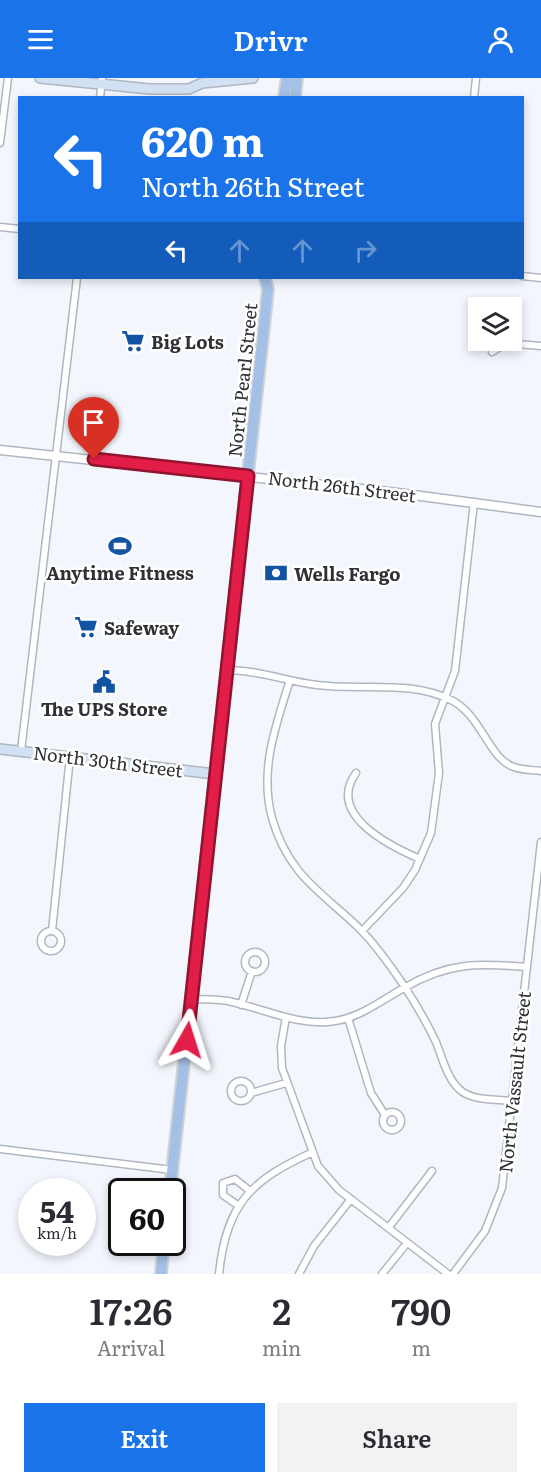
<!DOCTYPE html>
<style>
body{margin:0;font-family:Literata,serif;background:#f2f2f3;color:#2b2b33;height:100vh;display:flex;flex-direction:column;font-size:22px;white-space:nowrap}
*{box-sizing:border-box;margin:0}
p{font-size:20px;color:#7c7c81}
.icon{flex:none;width:33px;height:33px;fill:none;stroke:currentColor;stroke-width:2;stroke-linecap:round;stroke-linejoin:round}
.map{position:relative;height:1196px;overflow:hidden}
.panel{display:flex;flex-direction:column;background:#fff;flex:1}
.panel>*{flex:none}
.hud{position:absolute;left:18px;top:18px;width:506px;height:183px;border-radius:0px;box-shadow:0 3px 9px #0003;background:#1a73e8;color:#fff;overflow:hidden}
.tools{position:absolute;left:468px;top:219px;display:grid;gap:12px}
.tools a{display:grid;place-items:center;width:54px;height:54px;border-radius:0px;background:#fff;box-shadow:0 3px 9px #0003;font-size:30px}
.speed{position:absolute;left:18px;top:1100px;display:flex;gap:12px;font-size:30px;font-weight:700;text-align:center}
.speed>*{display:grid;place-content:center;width:78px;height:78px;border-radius:50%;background:#fff;box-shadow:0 3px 9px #0003;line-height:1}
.speed small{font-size:15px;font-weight:400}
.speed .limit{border:3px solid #111;border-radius:9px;background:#fff;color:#111}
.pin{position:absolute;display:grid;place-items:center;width:51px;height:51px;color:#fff;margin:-62px -26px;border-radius:50% 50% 50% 0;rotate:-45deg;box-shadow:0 0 6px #0007}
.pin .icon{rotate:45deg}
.me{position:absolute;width:66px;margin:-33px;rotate:6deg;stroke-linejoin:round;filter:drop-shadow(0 0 4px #0008)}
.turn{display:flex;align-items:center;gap:21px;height:126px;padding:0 24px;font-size:27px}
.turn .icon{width:78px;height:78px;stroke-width:2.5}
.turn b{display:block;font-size:42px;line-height:51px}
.lanes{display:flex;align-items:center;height:57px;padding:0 24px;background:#0003;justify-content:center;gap:30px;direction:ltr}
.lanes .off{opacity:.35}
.eta{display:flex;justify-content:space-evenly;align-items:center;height:102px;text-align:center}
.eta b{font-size:36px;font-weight:600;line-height:42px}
.action{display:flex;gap:12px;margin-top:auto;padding:12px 24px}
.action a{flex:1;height:69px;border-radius:0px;background:#1a73e8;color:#fff;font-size:24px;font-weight:600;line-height:69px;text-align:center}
.action a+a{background:#f2f2f3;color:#2b2b33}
header{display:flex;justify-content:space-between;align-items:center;height:78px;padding:0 24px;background:#1a73e8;color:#fff;font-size:27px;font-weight:600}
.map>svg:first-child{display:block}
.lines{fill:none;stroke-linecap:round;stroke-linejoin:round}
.minor-casing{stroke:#b0b7c0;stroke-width:9}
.tertiary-casing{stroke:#b0b7c0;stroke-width:11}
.secondary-casing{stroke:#b0b7c0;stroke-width:12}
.primary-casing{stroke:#d1d2d3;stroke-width:14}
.minor{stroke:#fff;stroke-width:6}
.tertiary{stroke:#fff;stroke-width:8}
.secondary{stroke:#d2e0f3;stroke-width:9}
.primary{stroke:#a4c0e6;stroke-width:10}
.route-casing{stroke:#92132f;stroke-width:15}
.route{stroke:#e11d48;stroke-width:10}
.labels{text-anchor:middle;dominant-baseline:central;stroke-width:5;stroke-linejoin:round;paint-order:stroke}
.poi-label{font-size:18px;font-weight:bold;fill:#2f3135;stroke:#fff;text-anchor:start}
.street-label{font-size:18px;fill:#2f3135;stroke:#fff}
</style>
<header><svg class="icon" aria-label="menu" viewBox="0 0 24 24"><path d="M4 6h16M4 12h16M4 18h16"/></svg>Drivr<svg class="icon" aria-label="person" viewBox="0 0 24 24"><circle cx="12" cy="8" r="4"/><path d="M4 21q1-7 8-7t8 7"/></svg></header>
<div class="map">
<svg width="541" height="1196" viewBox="0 0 541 1196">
<rect width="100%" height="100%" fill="#f3f7fd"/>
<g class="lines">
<g class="minor-casing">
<path id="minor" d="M100 20 102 0
M474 20 476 0
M0 65 8 0
M0 149 20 151
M522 198 541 200
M492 274 506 265 541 268
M227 592C258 592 286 603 317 607 362 613 411 601 453 623 482 639 489 681 514 689 522 692 532 692 541 693
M290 602C276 647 259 692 272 740 292 811 341 822 379 873 400 900 420 931 435 962 442 977 446 999 459 1011 471 1023 495 1021 511 1023
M21 673 77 200
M356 695C326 737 390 768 420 781
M52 853 70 679
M362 853 403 810 415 792 431 755 439 695 435 646 455 593 474 424
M41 863a10 10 0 1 1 20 0a10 10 0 1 1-20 0Z
M245 884a10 10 0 1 1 20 0a10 10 0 1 1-20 0Z
M191 921C203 921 216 921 228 923 263 930 298 949 335 943 361 939 382 922 404 910 448 884 478 885 527 889
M241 927 252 893
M286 939 281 968 282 990 318 1088 339 1112 448 1196
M348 940 371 1015 385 1037
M231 1013a10 10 0 1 1 20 0a10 10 0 1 1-20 0Z
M251 1015 286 1005
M383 1043a9 9 0 1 1 18 0a9 9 0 1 1-18 0Z
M0 1071 172 1092
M239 1128 223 1117V1105L235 1101 250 1113
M389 1149 432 1093
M219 1196C226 1126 251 1102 313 1074
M299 1196 314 1168 351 1121
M382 1196 407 1165
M453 1196 485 1153 502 1110 541 764"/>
</g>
<g class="tertiary-casing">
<path id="tertiary" d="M0 372 398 415 541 434"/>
</g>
<g class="secondary-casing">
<path id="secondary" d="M40 0 150 11H189L202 5 253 0
M0 671 215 696"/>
</g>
<g class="primary-casing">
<path id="primary" d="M284 20 287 0
M295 20 297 0
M170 1113 268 211 265 200
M161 1196 164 1164"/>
</g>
<use href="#minor" class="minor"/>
<use href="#tertiary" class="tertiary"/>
<use href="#secondary" class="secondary"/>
<use href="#primary" class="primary"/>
</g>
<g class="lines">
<g class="route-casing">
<path id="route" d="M94 381 248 398 187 962"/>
</g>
<use href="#route" class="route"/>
</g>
<defs>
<g id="supermarket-bare" transform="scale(1.8)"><path d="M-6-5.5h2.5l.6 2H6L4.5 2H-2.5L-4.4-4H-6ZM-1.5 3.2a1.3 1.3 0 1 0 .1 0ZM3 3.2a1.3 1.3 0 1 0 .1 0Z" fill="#1353a4" stroke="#fff" stroke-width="2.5" paint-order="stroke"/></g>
<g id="stadium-bare" transform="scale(1.8)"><path d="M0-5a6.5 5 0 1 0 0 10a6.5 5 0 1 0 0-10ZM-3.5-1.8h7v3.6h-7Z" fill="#1353a4" stroke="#fff" stroke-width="2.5" paint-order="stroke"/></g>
<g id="bank-bare" transform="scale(1.8)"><path d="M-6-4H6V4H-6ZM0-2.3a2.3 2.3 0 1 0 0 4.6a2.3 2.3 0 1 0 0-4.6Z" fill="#1353a4" stroke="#fff" stroke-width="2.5" paint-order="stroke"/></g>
<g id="civic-bare" transform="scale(1.8)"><path d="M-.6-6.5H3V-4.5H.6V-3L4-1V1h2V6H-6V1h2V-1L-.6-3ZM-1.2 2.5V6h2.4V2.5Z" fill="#1353a4" stroke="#fff" stroke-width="2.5" paint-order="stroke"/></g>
</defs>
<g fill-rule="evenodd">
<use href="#supermarket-bare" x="133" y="263"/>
<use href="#stadium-bare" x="120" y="468"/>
<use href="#bank-bare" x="276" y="495"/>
<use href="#supermarket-bare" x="86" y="549"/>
<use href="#civic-bare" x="104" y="604"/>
</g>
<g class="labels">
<g class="poi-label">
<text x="151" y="263">Big Lots</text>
<text x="120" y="494" text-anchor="middle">Anytime Fitness</text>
<text x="294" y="495">Wells Fargo</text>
<text x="104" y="549">Safeway</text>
<text x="104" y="630" text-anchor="middle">The UPS Store</text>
</g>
<g class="street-label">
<text transform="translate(242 302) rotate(-84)">North Pearl Street</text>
<text transform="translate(342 408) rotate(7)">North 26th Street</text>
<text transform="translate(108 683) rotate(7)">North 30th Street</text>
<text transform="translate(514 1004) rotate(-84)">North Vassault Street</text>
</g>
</g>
</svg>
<div class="tools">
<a><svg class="icon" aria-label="layers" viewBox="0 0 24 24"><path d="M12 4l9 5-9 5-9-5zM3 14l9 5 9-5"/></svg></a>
</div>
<div class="speed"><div>54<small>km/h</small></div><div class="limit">60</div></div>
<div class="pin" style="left:94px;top:381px;background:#d93025"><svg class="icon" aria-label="arrive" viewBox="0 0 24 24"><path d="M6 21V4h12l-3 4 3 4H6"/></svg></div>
<svg class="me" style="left:187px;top:962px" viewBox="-20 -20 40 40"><path d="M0-17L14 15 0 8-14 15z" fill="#e11d48" stroke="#fff" stroke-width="4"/></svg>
<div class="hud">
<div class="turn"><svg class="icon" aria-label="left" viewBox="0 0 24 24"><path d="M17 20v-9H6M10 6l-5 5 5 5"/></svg><div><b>620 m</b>North 26th Street</div></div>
<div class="lanes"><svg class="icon" aria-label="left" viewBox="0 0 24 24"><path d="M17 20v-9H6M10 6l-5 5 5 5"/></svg><svg class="icon off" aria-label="ahead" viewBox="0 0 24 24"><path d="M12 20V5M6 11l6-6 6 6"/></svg><svg class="icon off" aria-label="ahead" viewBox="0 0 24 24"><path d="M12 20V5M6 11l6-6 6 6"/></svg><svg class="icon off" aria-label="right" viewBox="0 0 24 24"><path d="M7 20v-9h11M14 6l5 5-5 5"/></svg></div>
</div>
</div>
<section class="panel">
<div class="eta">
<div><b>17:26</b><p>Arrival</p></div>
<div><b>2</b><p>min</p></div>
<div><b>790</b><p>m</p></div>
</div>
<div class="action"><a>Exit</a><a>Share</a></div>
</section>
